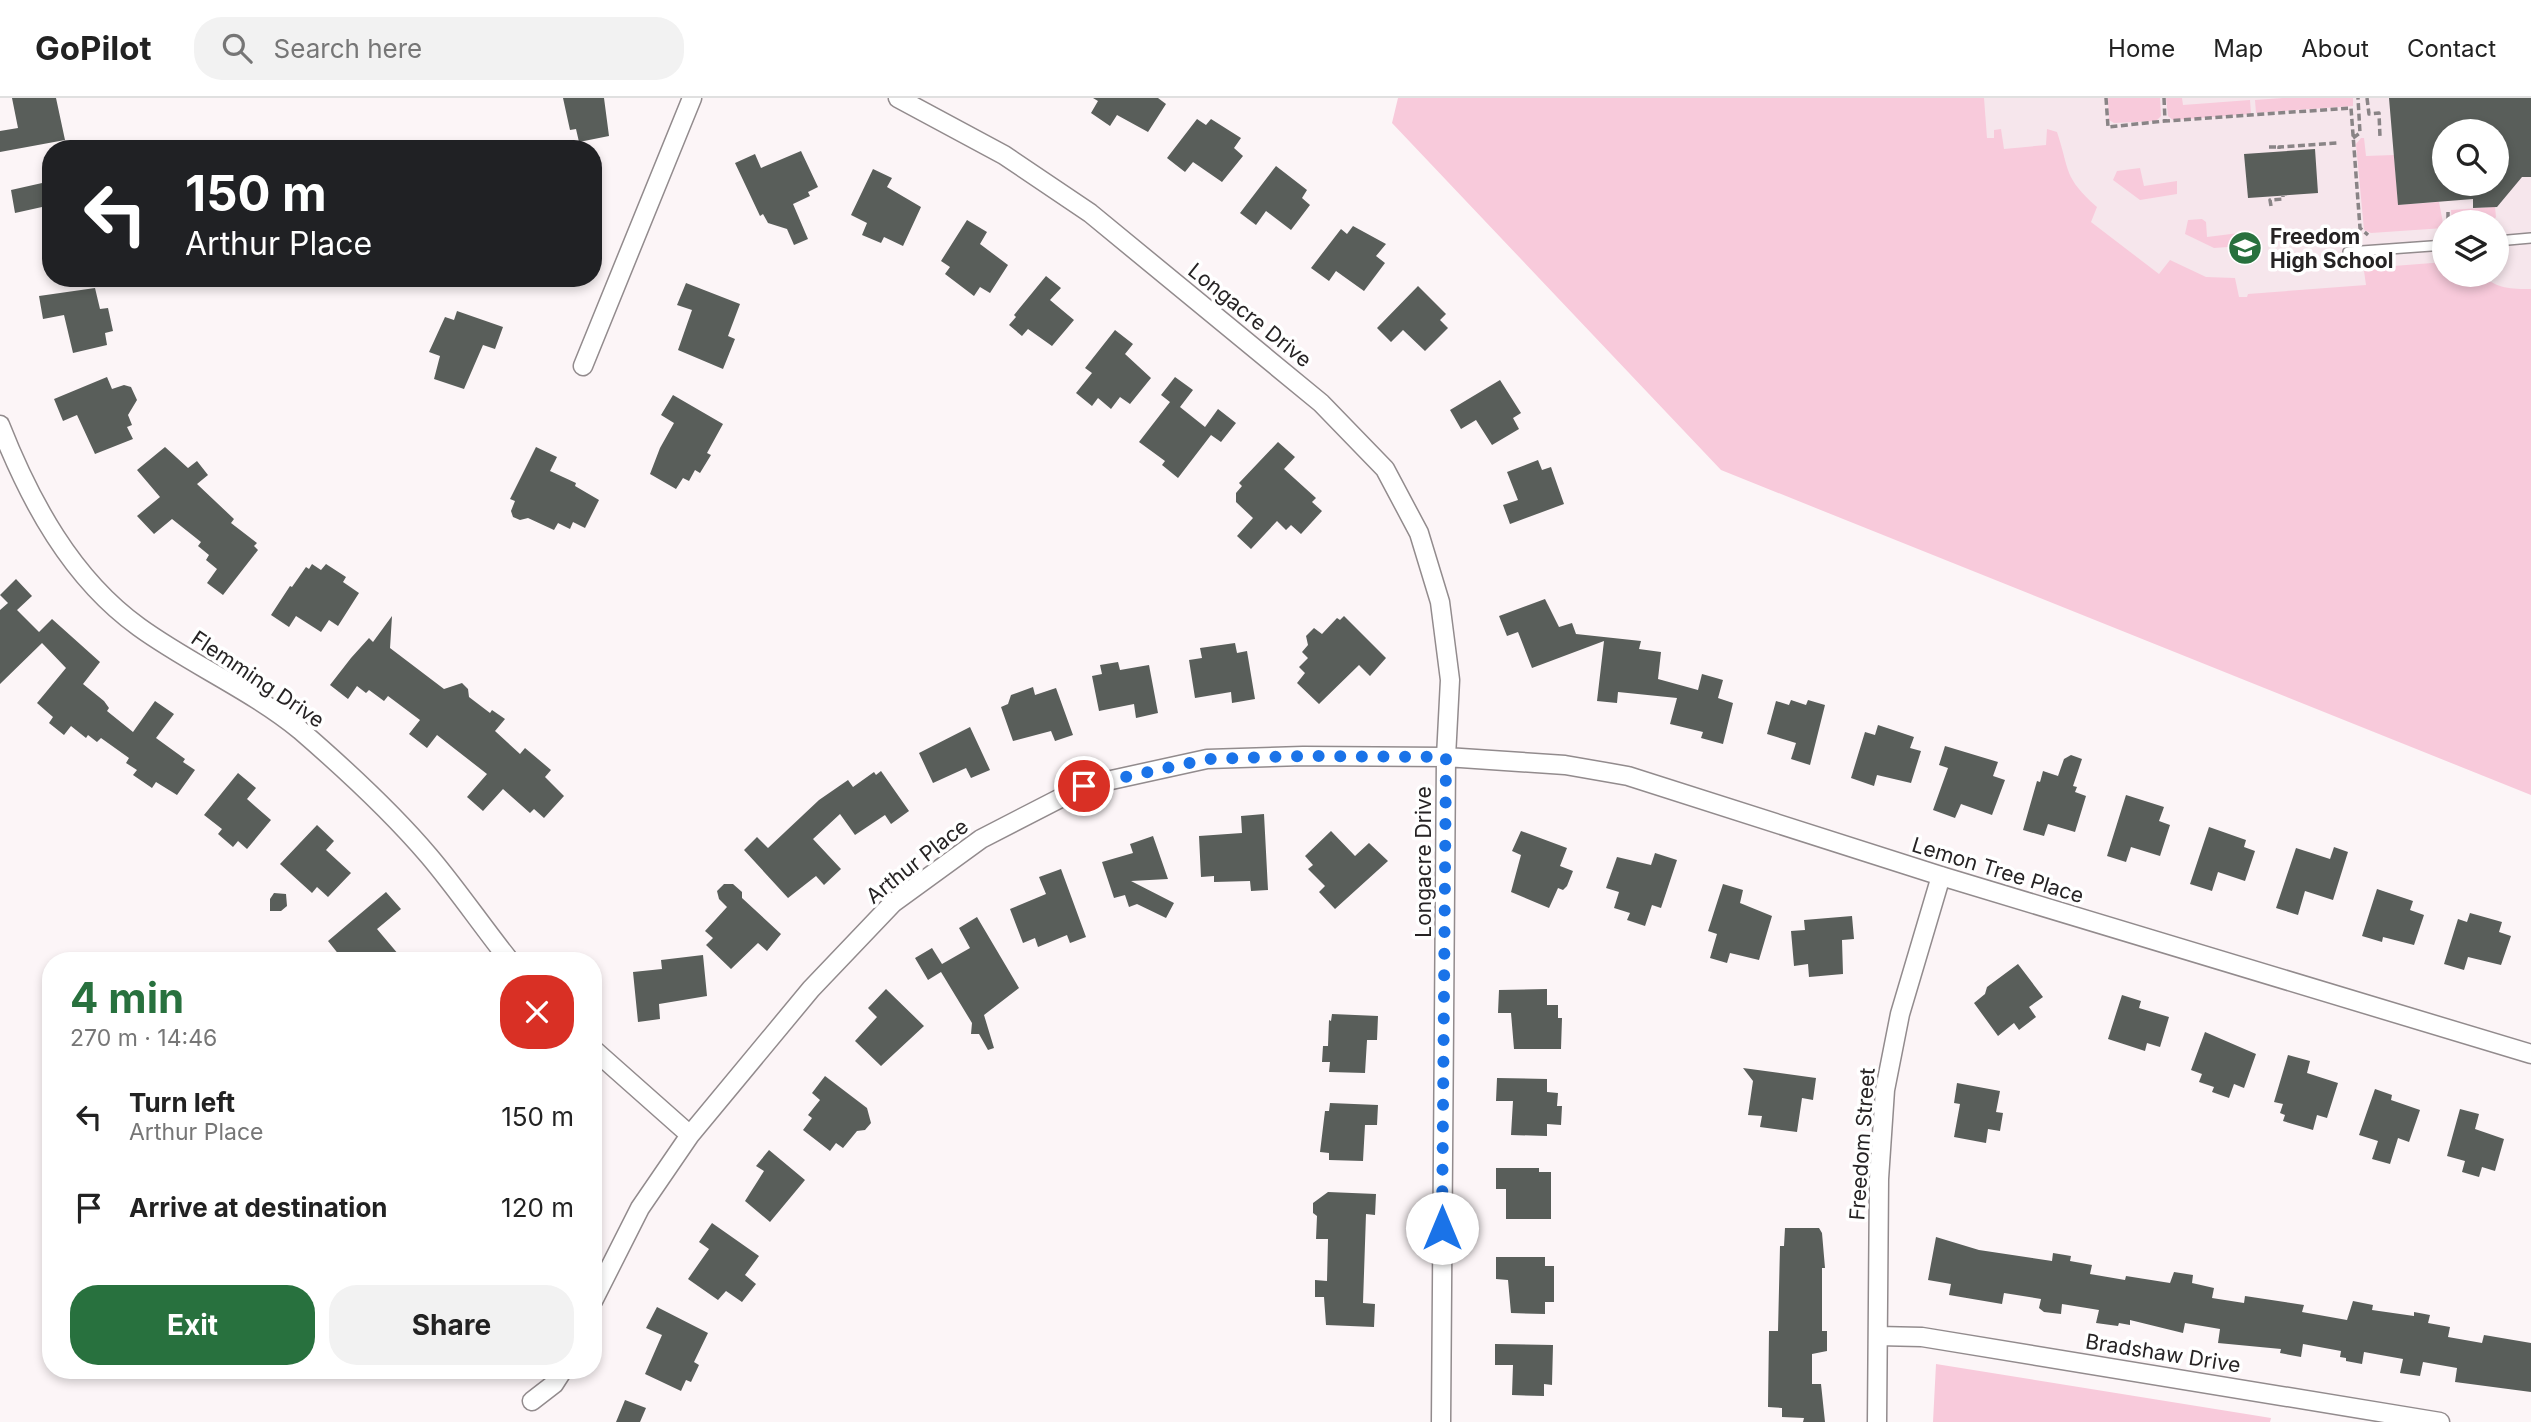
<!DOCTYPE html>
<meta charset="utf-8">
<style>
body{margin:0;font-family:Inter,sans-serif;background:#f2f2f2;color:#222;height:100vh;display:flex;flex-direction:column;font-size:26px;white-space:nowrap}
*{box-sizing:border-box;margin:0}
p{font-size:23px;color:#767676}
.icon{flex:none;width:38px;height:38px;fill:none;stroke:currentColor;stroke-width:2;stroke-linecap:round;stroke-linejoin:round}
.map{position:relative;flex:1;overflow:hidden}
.drawer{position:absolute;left:42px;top:854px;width:560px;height:427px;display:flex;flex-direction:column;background:#fff;border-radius:28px;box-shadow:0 4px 10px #0003}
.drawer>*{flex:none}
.hud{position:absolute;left:42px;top:42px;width:560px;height:147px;border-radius:28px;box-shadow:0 4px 10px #0003;background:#202124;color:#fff;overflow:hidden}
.fabs{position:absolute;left:2432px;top:21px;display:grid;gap:14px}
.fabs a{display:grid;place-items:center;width:77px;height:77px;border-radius:50%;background:#fff;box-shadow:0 4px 10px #0003;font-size:35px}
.pin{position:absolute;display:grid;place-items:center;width:60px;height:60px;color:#fff;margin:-30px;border:4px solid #fff;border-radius:50%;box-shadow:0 2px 7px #0007}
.me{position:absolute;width:77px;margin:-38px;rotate:0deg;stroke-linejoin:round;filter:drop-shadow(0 0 5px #0008)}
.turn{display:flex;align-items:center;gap:24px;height:147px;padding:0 28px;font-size:32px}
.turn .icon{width:91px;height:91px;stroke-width:2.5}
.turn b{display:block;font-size:49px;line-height:60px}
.round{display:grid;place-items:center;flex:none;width:74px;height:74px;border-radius:28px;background:#f2f2f2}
.head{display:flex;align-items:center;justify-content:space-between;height:119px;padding:0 28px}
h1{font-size:42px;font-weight:700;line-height:52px;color:#28713e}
.primary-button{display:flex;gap:14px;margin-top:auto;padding:14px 28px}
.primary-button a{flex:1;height:80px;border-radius:28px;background:#28713e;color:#fff;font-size:28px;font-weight:700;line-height:80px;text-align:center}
.primary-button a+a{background:#f2f2f2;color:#222}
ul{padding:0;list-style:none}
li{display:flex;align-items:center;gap:21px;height:91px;padding:0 28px}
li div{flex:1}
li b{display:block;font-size:26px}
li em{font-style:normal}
header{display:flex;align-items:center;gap:42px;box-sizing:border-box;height:98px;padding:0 35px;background:#fff;border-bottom:2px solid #e0e0e0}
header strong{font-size:33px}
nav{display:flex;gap:38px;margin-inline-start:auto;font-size:24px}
.search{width:490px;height:63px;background:#f2f2f2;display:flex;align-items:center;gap:18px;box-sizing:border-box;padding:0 24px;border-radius:28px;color:#767676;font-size:26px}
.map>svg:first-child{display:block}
.built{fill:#f6e6ec;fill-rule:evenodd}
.green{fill:#f8cadb}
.building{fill:#595e5a;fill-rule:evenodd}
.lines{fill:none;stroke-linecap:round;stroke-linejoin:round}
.service-casing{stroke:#928b8d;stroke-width:12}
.minor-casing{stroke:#928b8d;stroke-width:21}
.path{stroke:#898486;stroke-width:3.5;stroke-dasharray:7 3.5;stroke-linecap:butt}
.service{stroke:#fff;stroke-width:9}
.minor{stroke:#fff;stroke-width:18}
.route{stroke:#1a73e8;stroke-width:12;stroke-dasharray:0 21.6}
.labels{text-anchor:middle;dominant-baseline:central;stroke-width:7;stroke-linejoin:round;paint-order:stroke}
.poi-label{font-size:21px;font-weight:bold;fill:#262324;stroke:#fff;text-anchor:start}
.street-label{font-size:21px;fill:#262324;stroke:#fff}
</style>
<header>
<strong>GoPilot</strong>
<div class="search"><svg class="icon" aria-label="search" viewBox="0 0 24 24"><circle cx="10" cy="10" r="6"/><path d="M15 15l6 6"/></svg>Search here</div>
<nav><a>Home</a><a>Map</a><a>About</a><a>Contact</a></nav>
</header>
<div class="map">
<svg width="2531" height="1324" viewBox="0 0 2531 1324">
<rect width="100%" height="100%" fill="#fcf5f7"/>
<path class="built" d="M1918 0H2531V304L2284 268ZM2445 33H2497V86H2445ZM2445 124H2497V177H2445Z"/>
<path class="green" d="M1398 0H1984L1987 40H1994V32L2001 31 2004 51 2046 47 2047 31 2057 34C2070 73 2063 79 2097 109L2091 124 2159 176 2170 162 2206 179 2235 180 2239 199H2247L2248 196 2366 187 2364 173 2368 170 2445 164V177H2482C2497 191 2511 191 2531 191V697L1721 372 1392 25Z
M2108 0H2160L2161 18 2156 23 2114 25 2109 22Z
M2166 0H2182L2183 7 2250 2 2251 16 2173 22 2168 18Z
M2283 0H2353V8L2256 15 2255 2Z
M2361 40H2364L2366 58 2394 57 2398 107 2439 104 2444 130 2371 135 2364 132 2356 46Z
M2140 70 2144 88 2177 83V96L2140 102 2113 82 2117 73Z
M2495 109 2496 119 2492 124H2452L2451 112Z
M2202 121 2206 124 2207 139 2239 135 2241 148 2214 150 2185 136 2188 122Z
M1936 1266 2271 1320 2270 1324H1933Z"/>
<path class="building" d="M12 0H56L65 42 0 54V33L18 30Z
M563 0H604L609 38 579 44 576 31 570 32Z
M1093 0H1158L1166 6 1148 34 1117 17 1110 28 1091 15 1098 3Z
M2389 0H2531V79H2522L2497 109 2473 110V101L2398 107ZM2445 33H2497V86H2445Z
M1197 21 1206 27 1211 21 1241 40 1234 50 1243 58 1222 84 1193 64 1185 74 1167 60Z
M2315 51 2318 95 2248 100 2244 56Z
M801 53 818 89 808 94 810 98 793 106 808 141 794 147 787 131 768 125 763 116 760 118 735 65 755 56 761 70Z
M1276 68 1307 92 1302 100 1310 107 1291 132 1266 113 1256 127 1240 115Z
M873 71 892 80 887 89 921 109 903 148 884 139 881 145 862 137 867 125 851 117Z
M51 83V107L15 115 11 92Z
M967 122 987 134 980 146 1008 167 990 195 980 189 974 198 945 176 950 169 941 163Z
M1353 128 1386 146 1376 158 1385 165 1364 193 1336 173 1329 183 1311 170 1341 131 1347 136Z
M1046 178 1061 190 1050 202 1074 222 1052 248 1028 231 1022 238 1009 227 1016 219 1014 217Z
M686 185 740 206 728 238 735 241 723 271 678 252 692 212 677 207Z
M1418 188 1446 216 1440 222 1448 230 1425 253 1403 232 1391 244 1377 230Z
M95 190 100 211 108 210 113 233 105 235 107 247 73 255 64 217 43 221 39 198Z
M457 213 503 229 495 251 483 247 464 291 434 281 440 258 429 254 445 219 454 222Z
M1115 232 1133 246 1125 256 1151 280 1130 306 1120 299 1111 311 1098 300 1092 308 1076 295 1092 275 1085 270Z
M107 279 112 291 124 287 131 289 137 302 128 317 132 327 127 329 133 341 95 356 77 317 63 323 54 301Z
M1175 279 1193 292 1180 309 1205 329 1218 311 1236 325 1221 344 1211 337 1178 380 1162 367 1165 363 1139 344 1170 304 1161 297Z
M1500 282 1521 315 1513 320 1519 331 1492 347 1476 322 1461 331 1450 312Z
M673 297 723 326 707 355 711 357 700 375 695 372 689 383 683 380 676 391 650 376 660 350 674 325 661 317Z
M1278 344 1295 359 1284 371 1316 400 1312 404 1322 413 1301 436 1291 427 1286 432 1277 423 1251 451 1237 438 1253 420 1236 404V395L1242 388 1239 385Z
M165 349 188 370 197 363 208 377 197 386 234 421 231 425 257 445 254 448 258 452 223 497 207 485 217 471 206 462 209 457 198 448 201 444 172 421 154 436 137 418 160 399 137 372Z
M536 349 557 359 550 373 576 385 575 388 599 402 585 430 573 424 570 431 558 425 554 432 528 420 520 422 513 419 511 413 515 403 510 401Z
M1538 362 1542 372 1551 369 1564 406 1510 426 1503 407 1518 402 1507 374Z
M312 466 321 472 326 466 346 479 343 484 359 495 338 528 329 522 321 534 296 518 289 529 271 517 290 488 292 489 306 469 309 471Z
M16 481 32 498 17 512 39 534 52 521 100 564 83 586 104 603 109 610 107 613 133 634 155 603 174 616 156 640 185 661 183 664 195 672 177 697 156 684 152 690 133 677 137 672 126 665 129 660 101 640 97 644 88 637 86 640 71 628 64 637 49 625 53 619 37 605 66 570 42 545 0 586V512L8 505 0 497Z
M1545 501 1559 529 1572 525 1576 536 1641 543 1639 551 1661 554 1658 581 1698 592 1702 576 1723 582 1718 600 1733 605 1723 646 1701 640 1703 634 1670 626 1677 600 1618 594 1617 605 1597 603 1604 543 1532 570 1518 534 1507 538 1499 518Z
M392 518 390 550 444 591 462 585 468 591 469 599 490 615 492 612 505 621 495 633 520 656 525 650 551 672 545 679 564 698 544 720 534 711 530 715 503 691 483 713 467 699 487 676 437 637 427 650 409 636 420 622 388 598 384 603 369 592 366 595 357 588 348 601 330 587 351 560 369 540 373 544Z
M1344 518 1386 560 1370 578 1359 567 1319 606 1297 585 1305 575 1299 569 1308 560 1302 554 1308 547 1306 538 1314 530 1322 536 1337 520 1340 522Z
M1235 545 1237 555 1247 553 1255 601 1232 605 1231 594 1195 600 1189 562 1202 560 1200 550Z
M1118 564 1120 572 1149 567 1158 615 1136 620 1134 606 1099 613 1092 578 1102 576 1100 567Z
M1033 589 1035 597 1056 590 1073 637 1055 643 1051 633 1013 643 1001 609 1008 606 1011 597Z
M1791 602 1806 607 1808 602 1825 607 1810 667 1791 661 1796 645 1767 636 1776 603 1789 607Z
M1878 627 1914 639 1910 650 1921 653 1911 685 1877 677 1874 688 1851 680 1865 634 1875 637Z
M970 629 990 672 971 680 966 670 933 685 919 655Z
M1945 648 1998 664 1993 678 2005 682 1992 717 1961 706 1955 720 1933 712 1948 670 1939 667Z
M2071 657 2082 661 2073 688 2077 689 2075 694 2086 698 2075 734 2048 726 2044 738 2023 732 2037 683 2040 684 2043 673 2058 678 2064 661Z
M881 673 909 713 891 726 885 717 855 737 840 716 813 741 841 771 824 787 816 778 788 800 744 752 757 739 768 750 819 702 848 682 853 689 874 674 876 677Z
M238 675 256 690 247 701 271 722 247 751 238 743 233 749 218 736 222 731 204 717Z
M2126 697 2164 709 2159 723 2170 727 2160 758 2131 749 2126 764 2107 758Z
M1264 716 1268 792 1251 793 1250 783 1214 784V778L1201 779 1199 738 1242 735 1241 718Z
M317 727 334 743 326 752 351 775 328 799 317 789 312 795 280 766Z
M2209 729 2246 742 2244 749 2255 753 2245 783 2218 774 2212 793 2190 786Z
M1331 733 1355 758 1369 745 1388 763 1335 811 1319 794 1325 788 1308 771 1313 767 1305 758Z
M1521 733 1567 750 1560 768 1573 773 1567 788 1563 792 1558 790 1549 810 1511 794 1521 757 1512 753Z
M1153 738 1168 781 1131 783 1174 805 1166 820 1137 806 1129 809 1125 797 1114 800 1102 764 1133 755 1130 746Z
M2334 749 2348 754 2333 802 2305 793 2298 817 2276 810 2296 750 2330 761Z
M1655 755 1677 762 1661 810 1652 807 1645 828 1627 822 1630 815 1614 810 1619 794 1606 790 1617 759 1651 767Z
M1061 771 1086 839 1070 845 1067 837 1038 849 1035 840 1023 845 1010 811 1046 796 1039 779Z
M724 786H733L742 794V800L781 836 767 853 758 845 731 871 706 847 713 840 705 833 727 809 719 801 717 793Z
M1723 786 1743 792 1740 805 1772 818 1759 862 1730 855 1727 865 1710 860 1717 836 1708 833Z
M2377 791 2413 803 2410 812 2424 817 2414 847 2383 839 2382 844 2362 838Z
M386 794 401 811 377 831 404 863H344L328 843Z
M274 795 286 796 287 808 281 813H270V801Z
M2470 815 2502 824 2499 834 2511 838 2501 867 2468 859 2464 872 2444 866 2458 821 2467 824Z
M1852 818 1854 841 1842 842 1843 876 1809 879 1808 866 1794 868 1791 833 1805 832 1804 822Z
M977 819 1019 890 984 917 994 950 988 952 979 936H971L972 925 941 874 928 882 915 860 932 850 942 866 970 850 959 830Z
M703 857 707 898 659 906 660 921 638 924 633 874 662 871 661 862Z
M2018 866 2043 899 2029 909 2036 919 2019 932 2014 925 1998 938 1974 905 1985 896 1987 889Z
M886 891 924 928 881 968 855 943 877 919 868 910Z
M1547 891V907H1558V920H1562L1561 951H1514L1511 915H1498L1499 892Z
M2122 897 2141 903 2139 910 2169 919 2160 949 2147 945 2145 953 2108 941Z
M1332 916 1378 918 1377 942H1367L1365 975 1329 974 1330 964H1322L1323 948H1328L1329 922 1331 923Z
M2205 934 2256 956 2244 990 2234 986 2229 1000 2212 994 2214 989 2199 984 2202 976 2191 972Z
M2288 957 2310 963 2307 975 2338 985 2327 1020 2317 1017 2313 1032 2283 1023 2285 1017 2280 1015 2283 1006 2274 1004Z
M1743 970 1816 980 1813 1002 1802 1000 1797 1034 1760 1029 1762 1018 1748 1017 1753 983Z
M825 978 867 1010 871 1025 865 1032 857 1033 843 1050 836 1045 830 1053 803 1032 812 1020 808 1017 820 1002 812 995Z
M1497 980 1547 981V994L1558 995 1557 1008H1562L1561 1027 1547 1026V1038L1511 1037 1513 1003H1496Z
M1957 985 2000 993 1996 1014 2003 1015 2000 1033 1988 1031 1986 1045 1954 1039 1960 1006 1954 1005Z
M2375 991 2392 997 2391 1002 2420 1012 2409 1044 2398 1040 2390 1066 2372 1061 2378 1043 2359 1037Z
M1330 1005 1378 1007 1377 1027H1365L1363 1063 1329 1062V1055L1320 1054 1325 1013H1329Z
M2460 1011 2479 1016 2475 1031 2504 1041 2495 1073 2482 1069 2479 1079 2462 1074 2465 1063 2447 1058Z
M769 1052 805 1082 770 1124 745 1103 764 1073 756 1068Z
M1496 1070H1539V1074H1551V1121H1506V1091H1496Z
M1328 1094 1376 1096 1375 1117 1366 1116 1363 1205 1375 1206 1374 1229 1326 1227 1324 1199H1315V1182L1327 1183 1328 1141H1316L1317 1118 1313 1115V1105Z
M712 1125 759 1158 745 1177 756 1186 742 1204 726 1193 718 1202 688 1181 709 1151 699 1144Z
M1785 1130H1819L1822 1135 1825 1170H1822V1233H1827V1253L1812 1256V1286H1821L1825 1324H1803L1804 1320 1782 1319V1310L1768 1309 1769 1233H1778L1780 1148H1784Z
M1936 1139 1979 1152 2052 1163 2053 1155 2071 1158 2070 1163 2092 1167 2090 1176 2125 1182 2126 1178 2170 1185 2174 1174 2193 1177 2192 1185 2214 1190 2212 1200 2244 1205 2245 1198 2304 1207 2302 1214 2347 1222 2353 1203 2373 1207 2372 1212 2414 1218V1214L2430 1217 2428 1225 2450 1229 2448 1239 2482 1245 2484 1237 2531 1245V1294L2455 1284 2457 1270 2423 1264 2420 1278 2400 1275 2403 1261 2364 1254 2362 1266 2346 1263V1260L2340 1259 2341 1253 2303 1246 2301 1259 2280 1255 2281 1251 2218 1245 2220 1231 2185 1225 2183 1235 2130 1222V1227L2119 1225 2118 1228 2096 1225 2099 1212 2062 1206 2061 1216 2044 1214 2039 1210 2041 1201 2004 1195 2002 1206 1949 1197 1951 1186 1928 1182Z
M1496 1159H1545V1168H1554V1204H1545V1216L1511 1215 1508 1182 1496 1181Z
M657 1209 708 1235 694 1264 699 1267 691 1284 686 1282 681 1293 645 1276 662 1237 646 1230Z
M1495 1246 1553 1247 1552 1287 1544 1286V1298L1512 1297 1513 1267H1495Z
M625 1302 646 1310 640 1324H616Z"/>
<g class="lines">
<g class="service-casing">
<path id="service" d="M2497 143 2531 140
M2348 154 2445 147"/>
</g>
<g class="minor-casing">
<path id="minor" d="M898 0 1004 57 1090 115 1321 305 1385 371 1419 435 1440 504 1450 582 1446 659 1441 1324
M583 268 692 0
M0 327C30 403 71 480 139 529 190 566 251 592 300 632 345 671 390 712 429 758 457 791 482 828 510 863
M593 951 690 1037
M593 1203 640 1110 690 1037 811 891 893 805 981 741 1084 688 1207 661 1303 658 1446 659 1565 667 1628 678 1941 778 2531 956
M1878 1238 1922 1239 2440 1324
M532 1303 554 1286 563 1272
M1877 1324 1879 1081 1885 992 1900 916 1941 778"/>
</g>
<path class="path" d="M2106 0 2108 29 2165 23
M2164 0 2165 23 2351 10 2360 130 2368 137
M2367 0 2369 16 2379 15 2380 39
M2353 40 2360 35 2358 0
M2269 49H2279
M2279 51V49L2338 45
M2271 108 2270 102 2283 101V98
M2448 114V124"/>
<use href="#service" class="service"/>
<use href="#minor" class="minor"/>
</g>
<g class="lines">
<path class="route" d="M1084 688 1208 661 1303 658 1446 659 1442 1130"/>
</g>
<defs>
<g id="school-disc" transform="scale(1.75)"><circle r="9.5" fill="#28713e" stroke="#fff"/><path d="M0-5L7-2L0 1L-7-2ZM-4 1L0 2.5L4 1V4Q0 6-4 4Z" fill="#fff"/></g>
</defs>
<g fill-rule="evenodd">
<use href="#school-disc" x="2245" y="150"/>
</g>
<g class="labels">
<g class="poi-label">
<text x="2270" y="138">Freedom<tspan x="2270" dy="24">High School</tspan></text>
</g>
<g class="street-label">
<text transform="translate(1250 217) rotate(39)">Longacre Drive</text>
<text transform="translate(258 581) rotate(34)">Flemming Drive</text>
<text transform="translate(917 763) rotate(-38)">Arthur Place</text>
<text transform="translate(1423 764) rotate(-90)">Longacre Drive</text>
<text transform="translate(1998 772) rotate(17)">Lemon Tree Place</text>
<text transform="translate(1862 1046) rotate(-86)">Freedom Street</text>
<text transform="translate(2163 1255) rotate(9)">Bradshaw Drive</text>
</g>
</g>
</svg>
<div class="fabs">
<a><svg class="icon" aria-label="search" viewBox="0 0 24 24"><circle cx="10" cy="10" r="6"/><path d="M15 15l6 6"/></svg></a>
<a><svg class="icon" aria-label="layers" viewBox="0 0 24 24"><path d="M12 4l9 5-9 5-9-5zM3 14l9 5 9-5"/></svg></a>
</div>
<div class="pin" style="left:1084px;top:688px;background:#d93025"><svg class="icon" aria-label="arrive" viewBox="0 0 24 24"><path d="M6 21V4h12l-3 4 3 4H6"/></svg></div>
<svg class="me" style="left:1442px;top:1130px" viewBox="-20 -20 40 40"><circle r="19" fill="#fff"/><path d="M0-13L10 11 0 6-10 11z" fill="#1a73e8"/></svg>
<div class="hud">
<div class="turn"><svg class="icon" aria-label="left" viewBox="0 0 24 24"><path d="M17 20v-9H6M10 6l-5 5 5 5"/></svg><div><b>150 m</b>Arthur Place</div></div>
</div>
<section class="drawer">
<div class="head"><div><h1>4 min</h1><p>270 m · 14:46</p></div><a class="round" style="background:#d93025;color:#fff"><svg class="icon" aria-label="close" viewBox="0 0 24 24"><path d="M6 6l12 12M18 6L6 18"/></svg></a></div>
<ul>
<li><svg class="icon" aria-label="left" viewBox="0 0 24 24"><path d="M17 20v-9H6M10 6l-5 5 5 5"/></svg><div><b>Turn left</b><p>Arthur Place</p></div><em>150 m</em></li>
<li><svg class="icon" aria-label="arrive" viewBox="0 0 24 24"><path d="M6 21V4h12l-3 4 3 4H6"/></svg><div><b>Arrive at destination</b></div><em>120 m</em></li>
</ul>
<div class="primary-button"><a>Exit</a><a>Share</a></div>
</section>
</div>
